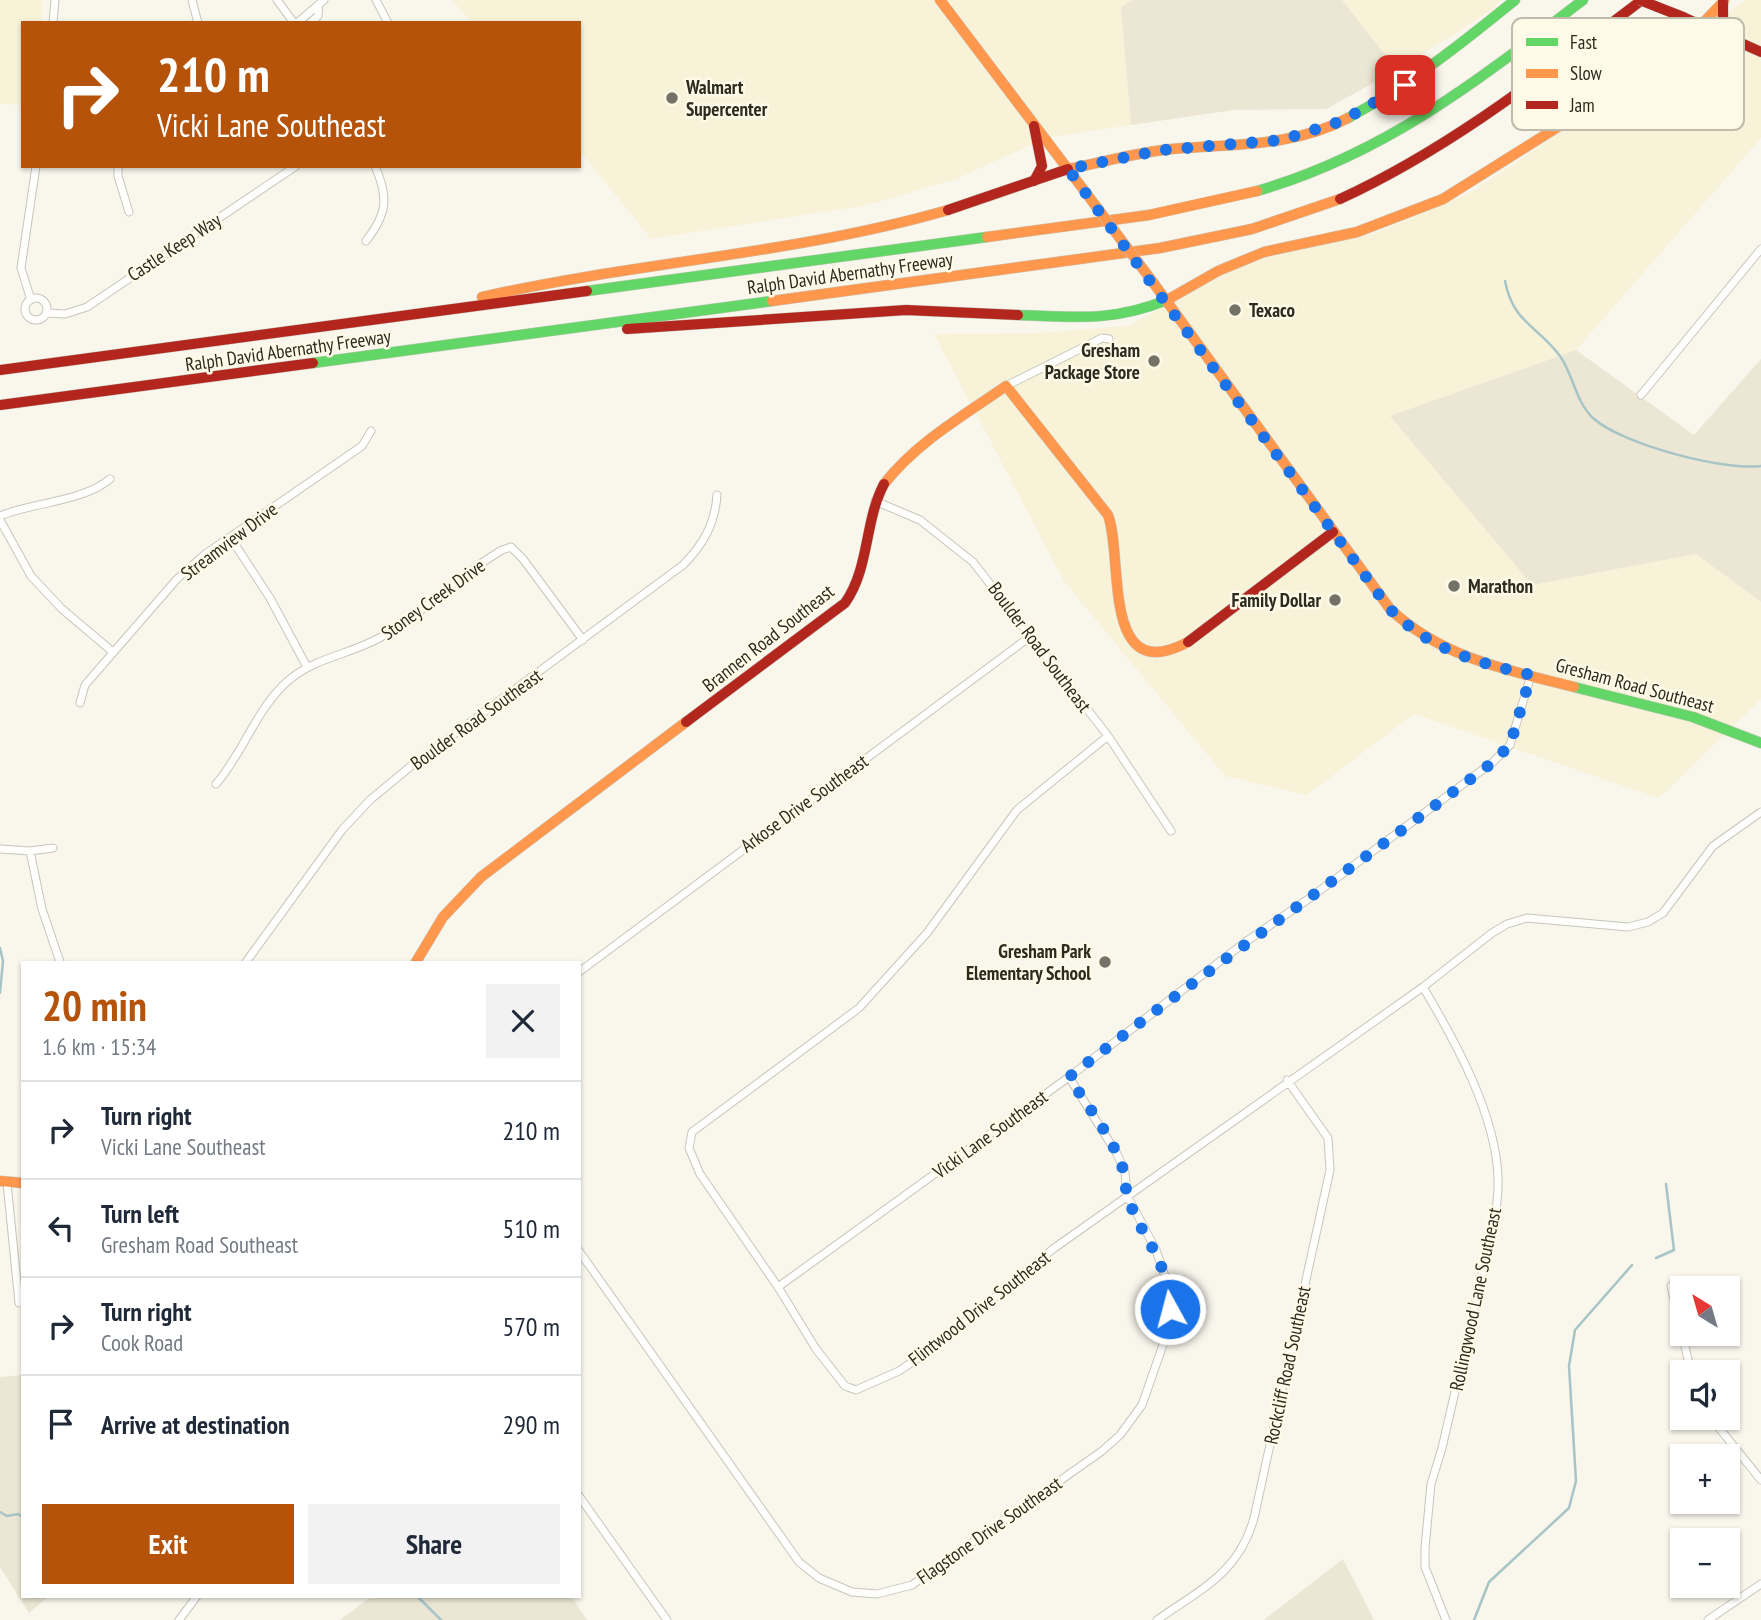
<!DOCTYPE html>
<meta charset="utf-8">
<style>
body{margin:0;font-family:"PT Sans Narrow",sans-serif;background:#f2f2f3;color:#1f2937;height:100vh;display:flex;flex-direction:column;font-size:26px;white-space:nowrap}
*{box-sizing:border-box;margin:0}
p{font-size:23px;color:#747a83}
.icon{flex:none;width:38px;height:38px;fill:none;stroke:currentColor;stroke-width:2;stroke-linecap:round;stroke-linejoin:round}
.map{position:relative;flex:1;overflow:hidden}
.panel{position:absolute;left:21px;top:961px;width:560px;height:637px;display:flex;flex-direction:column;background:#fff;border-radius:0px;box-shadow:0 2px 5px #0004}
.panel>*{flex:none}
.banner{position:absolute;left:21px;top:21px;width:560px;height:147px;border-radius:0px;box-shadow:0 2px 5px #0004;background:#b45309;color:#fff;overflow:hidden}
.needle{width:46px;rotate:323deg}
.controls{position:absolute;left:1670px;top:1276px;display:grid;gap:14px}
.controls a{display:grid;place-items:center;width:70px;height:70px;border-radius:0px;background:#fff;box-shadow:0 2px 5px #0004;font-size:35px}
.pin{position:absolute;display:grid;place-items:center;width:60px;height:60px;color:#fff;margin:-30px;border-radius:14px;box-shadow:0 4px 10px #0006}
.me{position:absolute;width:77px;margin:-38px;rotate:353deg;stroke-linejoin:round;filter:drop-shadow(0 0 5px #0008)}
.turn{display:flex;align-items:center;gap:24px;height:147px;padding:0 21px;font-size:32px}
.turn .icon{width:91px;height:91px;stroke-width:2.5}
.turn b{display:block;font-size:49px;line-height:60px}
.round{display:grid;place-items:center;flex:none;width:74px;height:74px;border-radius:0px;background:#f2f2f3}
.summary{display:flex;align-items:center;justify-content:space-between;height:119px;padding:0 21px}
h1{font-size:42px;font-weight:800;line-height:52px;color:#b45309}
.primary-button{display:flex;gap:14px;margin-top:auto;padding:14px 21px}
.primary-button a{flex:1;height:80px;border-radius:0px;background:#b45309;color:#fff;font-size:28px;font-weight:800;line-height:80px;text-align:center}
.primary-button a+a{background:#f2f2f3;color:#1f2937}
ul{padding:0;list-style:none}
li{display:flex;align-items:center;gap:21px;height:98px;padding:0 21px;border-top:2px solid #e0e1e3}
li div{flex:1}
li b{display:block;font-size:26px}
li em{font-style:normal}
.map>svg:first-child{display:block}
.built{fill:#f8f2d9}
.green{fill:#ebe7d4}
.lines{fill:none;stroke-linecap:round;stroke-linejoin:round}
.stream{stroke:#a7c4c6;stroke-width:2.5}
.street-casing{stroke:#c8c6bb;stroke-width:9}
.fast-casing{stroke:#c8c6bb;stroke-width:11}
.slow-casing{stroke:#c8c6bb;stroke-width:11}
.jam-casing{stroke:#c8c6bb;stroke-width:11}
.street{stroke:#fefefc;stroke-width:7}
.fast{stroke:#63d668;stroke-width:10}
.slow{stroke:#ff974d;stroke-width:10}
.jam{stroke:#b3261e;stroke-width:10}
.slow-bridge-casing{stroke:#c8c6bb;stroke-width:11;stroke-linecap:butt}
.jam-bridge-casing{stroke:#c8c6bb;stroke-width:11;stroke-linecap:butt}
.slow-bridge{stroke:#ff974d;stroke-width:10}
.jam-bridge{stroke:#b3261e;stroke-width:10}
.route{stroke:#1a73e8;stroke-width:12;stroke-dasharray:0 21.6}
.poi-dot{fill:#747167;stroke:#fefae7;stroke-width:2.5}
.labels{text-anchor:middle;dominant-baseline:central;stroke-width:5;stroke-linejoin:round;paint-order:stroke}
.poi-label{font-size:19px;font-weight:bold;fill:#2d2a1f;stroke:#fefae7;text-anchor:start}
.street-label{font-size:19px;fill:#2d2a1f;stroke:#fefae7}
.key{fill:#fefae7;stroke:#bfbcab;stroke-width:2}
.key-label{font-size:19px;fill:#2d2a1f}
</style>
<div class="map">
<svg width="1761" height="1620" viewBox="0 0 1761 1620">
<rect width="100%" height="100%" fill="#f9f6ec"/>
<path class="built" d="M0 0H42L41 23H23V105L0 104Z
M452 0H1132L1121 8 1131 125 1046 138 956 179 868 205 651 239 579 150V23H472Z
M1342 0H1500L1493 9 1397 70Z
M1745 0H1761V138L1576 350 1391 416 1532 585 1696 554 1761 602V699L1659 798 1414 714 1307 795 1225 776 1064 581 934 334 1038 333 1127 326 1243 265 1303 247 1373 234 1475 190 1666 60Z"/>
<path class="green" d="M1132 0H1342L1397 70 1326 109 1234 110 1131 125 1121 7Z
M1576 350 1694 435 1761 359V602L1696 554 1532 585 1390 416Z
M23 1375V1596H49L29 1613 0 1567V1377Z
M1343 1559 1374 1620H1264Z
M372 1596H571L587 1620H340Z"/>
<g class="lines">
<path class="stream" d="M1505 281C1513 323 1538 326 1560 356 1574 376 1575 401 1593 418 1621 444 1723 471 1761 466
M0 948 3 961 0 993
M1656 1258 1674 1250 1666 1184
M0 1512 7 1516 18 1514 23 1517
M417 1596 441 1620
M1474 1620 1489 1582 1569 1508 1576 1481 1569 1366 1575 1330 1632 1265"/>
<g class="street-casing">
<path id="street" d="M192 0 198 23
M277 0 294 23
M376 0 388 23
M53 23 55 0
M297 23 324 0
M310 23 318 16 319 4
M118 166V176L129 212
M366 241C387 214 389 198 375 166
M25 309a11 11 0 1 1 22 0a11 11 0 1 1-22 0Z
M31 300 21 268 36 166
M47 313 65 314 87 307 296 166
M1006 386 1102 338 1109 339
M1641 395 1761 249
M875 501 920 520 973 562 1108 736 1171 831
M0 516C34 502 82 502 110 479
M0 520 31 576 62 609 113 652
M230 537 270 598 307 667
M80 703 85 685 177 579 204 555 362 446 371 431
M1108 736 1017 810 927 933 859 1008 692 1132 689 1148 700 1174 778 1287 816 1349 845 1386 856 1390 899 1371 936 1346 1053 1249 1423 987 1492 933 1507 924 1527 918 1628 927 1648 922 1663 913 1713 846 1761 812
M216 784C244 752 257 707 289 680 316 657 352 654 381 637 424 613 459 575 502 550L511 547 523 559 583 640
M0 849 30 851 53 848
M30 851 42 909 60 962
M246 962 342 830 370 800 411 766 683 565C703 545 715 524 717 495
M579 972 1031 636
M1423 987C1455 1041 1496 1114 1498 1178 1499 1215 1487 1252 1479 1288 1467 1341 1454 1395 1442 1448L1431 1484 1425 1548V1567L1446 1620
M7 1183 19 1303
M579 1251 799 1562 819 1578 852 1592 877 1594 912 1585 1102 1451 1120 1435 1142 1405 1165 1339 1169 1309 1168 1285 1156 1250 1127 1195 1125 1172 1117 1154 1069 1077
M1671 1286 1682 1332
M778 1287 1069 1077 1244 943 1307 900 1493 762 1510 745 1531 675
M1682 1334 1691 1372
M1711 1418 1761 1480
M579 1496 667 1620
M179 1620 197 1596
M1157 1620C1201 1589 1239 1573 1254 1518L1330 1170 1328 1138 1287 1080
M1708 1620 1761 1584"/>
</g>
<g class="fast-casing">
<path id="fast" d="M1620 88 1684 43 1703 23
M1348 118C1409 85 1461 44 1515 0
M1257 191C1385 154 1479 80 1583 0
M587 291 987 237
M1018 315C1076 317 1112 322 1167 300
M313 363 772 301
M1574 687 1693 717 1761 743"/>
</g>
<g class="slow-casing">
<path id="slow" d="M940 0 1086 193
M1703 23 1724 1
M1068 169C1099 163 1131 154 1163 150 1226 143 1290 149 1348 118
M987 237 1149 215 1257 191
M1152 281 1390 609C1442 658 1507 670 1574 687
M482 297C636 262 796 254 948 210
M1167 300 1218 271 1264 252 1357 232 1443 199 1620 88
M772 301 1160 248 1252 229 1340 199
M884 484C917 442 963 416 1006 386L1108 515C1124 557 1100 689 1188 642
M416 962 443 917 481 877 686 722
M0 1181 23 1183"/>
</g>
<g class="jam-casing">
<path id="jam" d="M1723 2V19L1734 38
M1683 17 1761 52
M1034 126 1042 166 1034 181
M1340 199C1451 148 1545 73 1642 0
M948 210 1068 169
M627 329 906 310 1018 315
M0 370 587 291
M0 405 313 363
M1188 642 1333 532
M686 722 845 603C870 567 864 522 884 484"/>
</g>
<use href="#street" class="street"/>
<use href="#fast" class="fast"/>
<use href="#slow" class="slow"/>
<use href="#jam" class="jam"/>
<g class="slow-bridge-casing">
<path id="slow-bridge" d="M1086 193 1152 281"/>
</g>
<g class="jam-bridge-casing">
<path id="jam-bridge" d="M1640 0 1683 17"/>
</g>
<use href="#slow-bridge" class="slow-bridge"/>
<use href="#jam-bridge" class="jam-bridge"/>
</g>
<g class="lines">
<path class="route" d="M1170 1309C1168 1257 1141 1239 1127 1195 1125 1187 1126 1177 1123 1169 1112 1136 1087 1106 1069 1077 1208 969 1353 868 1493 762L1510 745 1531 675C1476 662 1429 650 1388 607L1068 169 1162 150 1282 140 1342 121 1405 85"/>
</g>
<g class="poi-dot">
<circle cx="672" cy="98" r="7"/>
<circle cx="1235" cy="310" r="7"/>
<circle cx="1154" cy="361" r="7"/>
<circle cx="1454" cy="586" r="7"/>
<circle cx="1335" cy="600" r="7"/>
<circle cx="1105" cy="962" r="7"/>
</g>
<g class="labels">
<g class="poi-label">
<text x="686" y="87">Walmart<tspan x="686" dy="22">Supercenter</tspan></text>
<text x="1249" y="310">Texaco</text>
<text x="1140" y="350" text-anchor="end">Gresham<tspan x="1140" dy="22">Package Store</tspan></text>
<text x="1468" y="586">Marathon</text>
<text x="1321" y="600" text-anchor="end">Family Dollar</text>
<text x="1091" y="951" text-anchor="end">Gresham Park<tspan x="1091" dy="22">Elementary School</tspan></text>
</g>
<g class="street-label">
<text transform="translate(174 247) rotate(-33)">Castle Keep Way</text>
<text transform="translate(850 273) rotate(-8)">Ralph David Abernathy Freeway</text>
<text transform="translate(288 350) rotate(-8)">Ralph David Abernathy Freeway</text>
<text transform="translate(229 541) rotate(-37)">Streamview Drive</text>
<text transform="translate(433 599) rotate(-36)">Stoney Creek Drive</text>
<text transform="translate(768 638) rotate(-38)">Brannen Road Southeast</text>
<text transform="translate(1040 647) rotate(53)">Boulder Road Southeast</text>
<text transform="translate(1635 685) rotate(15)">Gresham Road Southeast</text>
<text transform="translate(476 719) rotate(-36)">Boulder Road Southeast</text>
<text transform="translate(804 803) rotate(-36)">Arkose Drive Southeast</text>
<text transform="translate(990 1134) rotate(-36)">Vicki Lane Southeast</text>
<text transform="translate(1475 1299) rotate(-78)">Rollingwood Lane Southeast</text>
<text transform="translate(979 1308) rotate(-38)">Flintwood Drive Southeast</text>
<text transform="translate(1287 1365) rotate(-78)">Rockcliff Road Southeast</text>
<text transform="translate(989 1530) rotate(-35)">Flagstone Drive Southeast</text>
</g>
</g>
<rect x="1512" y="18" width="232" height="112" rx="10" class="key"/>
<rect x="1526" y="38" width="32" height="8" fill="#63d668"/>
<rect x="1526" y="69" width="32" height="9" fill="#ff974d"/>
<rect x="1526" y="101" width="32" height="8" fill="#b3261e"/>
<g class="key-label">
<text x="1570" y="49">Fast</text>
<text x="1570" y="80">Slow</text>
<text x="1570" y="112">Jam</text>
</g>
</svg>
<div class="controls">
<a><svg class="needle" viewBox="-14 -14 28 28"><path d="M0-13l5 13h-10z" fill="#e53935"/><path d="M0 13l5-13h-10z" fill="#747a83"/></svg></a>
<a><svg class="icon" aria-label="sound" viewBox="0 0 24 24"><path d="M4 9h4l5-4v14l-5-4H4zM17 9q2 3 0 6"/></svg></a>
<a>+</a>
<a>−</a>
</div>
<div class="pin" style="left:1405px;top:85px;background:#d93025"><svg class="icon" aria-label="arrive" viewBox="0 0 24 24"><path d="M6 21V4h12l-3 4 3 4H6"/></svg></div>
<svg class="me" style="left:1170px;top:1309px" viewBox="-20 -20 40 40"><circle r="17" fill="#1a73e8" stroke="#fff" stroke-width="3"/><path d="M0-11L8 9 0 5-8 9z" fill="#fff"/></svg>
<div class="banner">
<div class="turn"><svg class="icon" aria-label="right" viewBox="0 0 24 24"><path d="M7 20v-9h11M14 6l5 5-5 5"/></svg><div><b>210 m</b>Vicki Lane Southeast</div></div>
</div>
<section class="panel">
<div class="summary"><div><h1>20 min</h1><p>1.6 km · 15:34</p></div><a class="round"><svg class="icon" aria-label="close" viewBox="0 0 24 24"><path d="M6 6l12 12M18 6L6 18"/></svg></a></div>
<ul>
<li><svg class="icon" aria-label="right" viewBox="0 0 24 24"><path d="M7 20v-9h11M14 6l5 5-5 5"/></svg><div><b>Turn right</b><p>Vicki Lane Southeast</p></div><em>210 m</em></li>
<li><svg class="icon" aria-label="left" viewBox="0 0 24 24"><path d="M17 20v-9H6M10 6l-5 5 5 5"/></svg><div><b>Turn left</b><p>Gresham Road Southeast</p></div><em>510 m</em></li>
<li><svg class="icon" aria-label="right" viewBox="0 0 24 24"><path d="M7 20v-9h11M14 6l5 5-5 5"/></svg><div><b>Turn right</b><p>Cook Road</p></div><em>570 m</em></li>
<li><svg class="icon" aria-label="arrive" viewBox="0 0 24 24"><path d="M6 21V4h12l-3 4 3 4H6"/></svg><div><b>Arrive at destination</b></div><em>290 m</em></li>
</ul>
<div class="primary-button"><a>Exit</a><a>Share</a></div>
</section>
</div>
